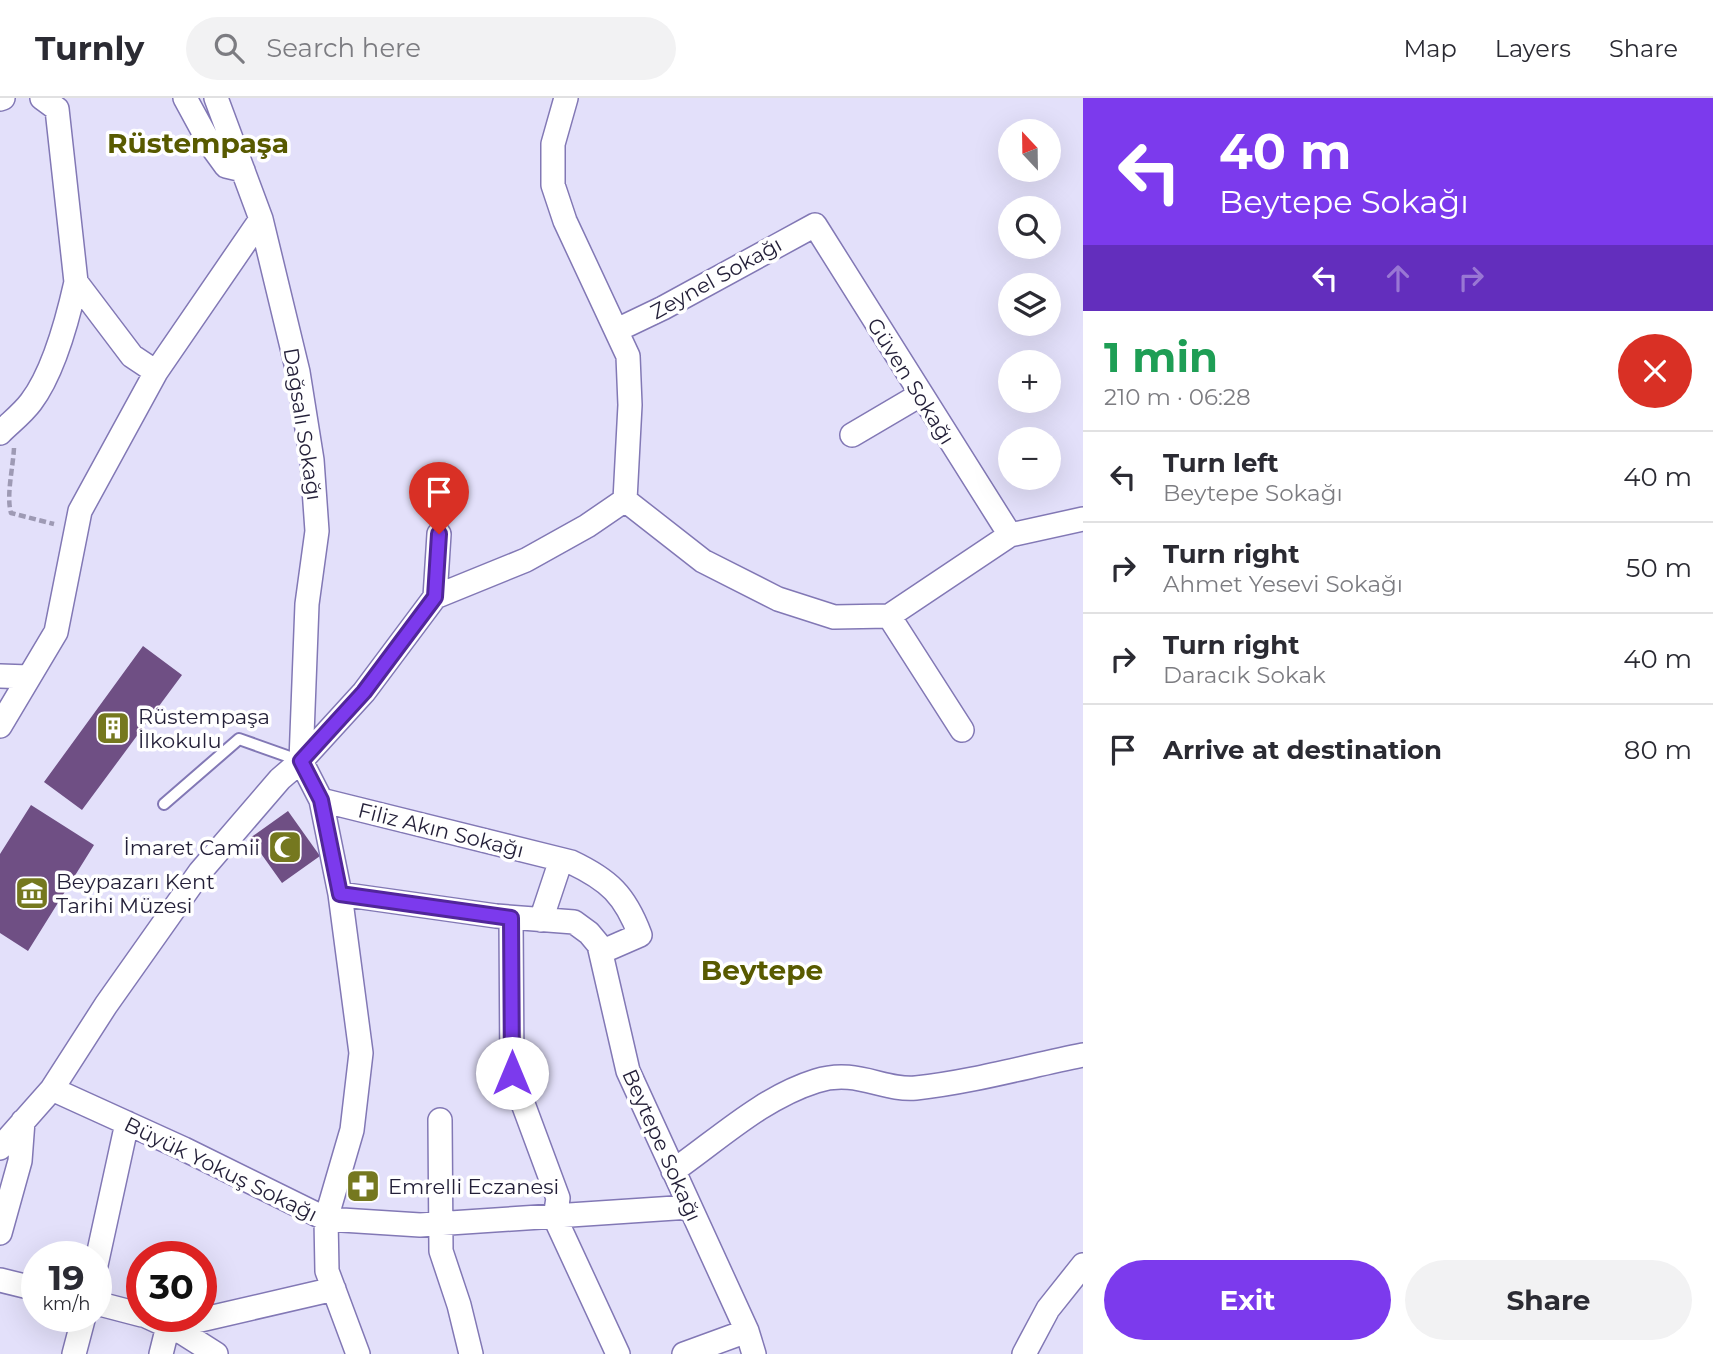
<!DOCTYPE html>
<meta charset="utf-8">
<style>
body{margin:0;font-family:Montserrat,sans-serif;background:#f2f2f3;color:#2b2b33;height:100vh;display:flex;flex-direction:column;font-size:26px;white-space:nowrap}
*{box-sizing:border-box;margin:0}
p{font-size:23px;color:#7c7c81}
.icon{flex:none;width:38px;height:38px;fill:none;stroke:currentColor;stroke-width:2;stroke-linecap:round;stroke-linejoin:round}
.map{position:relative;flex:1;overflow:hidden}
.drawer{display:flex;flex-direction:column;background:#fff;width:630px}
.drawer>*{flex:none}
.top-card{background:#7c3aed;color:#fff;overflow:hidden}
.needle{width:46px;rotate:338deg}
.fabs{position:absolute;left:998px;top:21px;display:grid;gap:14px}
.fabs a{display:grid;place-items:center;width:63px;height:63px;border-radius:50%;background:#fff;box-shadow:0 7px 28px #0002;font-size:35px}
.speed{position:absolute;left:21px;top:1143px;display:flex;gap:14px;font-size:35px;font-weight:700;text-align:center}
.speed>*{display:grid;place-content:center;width:91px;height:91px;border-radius:50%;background:#fff;box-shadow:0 7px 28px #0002;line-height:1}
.speed small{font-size:18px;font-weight:400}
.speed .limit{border:10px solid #d22;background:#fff;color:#111}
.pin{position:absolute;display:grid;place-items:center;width:60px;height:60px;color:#fff;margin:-72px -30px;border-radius:50% 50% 50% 0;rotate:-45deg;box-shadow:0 0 7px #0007}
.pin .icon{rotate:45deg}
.me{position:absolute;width:77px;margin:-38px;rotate:0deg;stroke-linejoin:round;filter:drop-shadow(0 0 5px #0008)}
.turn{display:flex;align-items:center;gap:24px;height:147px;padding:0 21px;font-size:32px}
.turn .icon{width:91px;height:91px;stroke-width:2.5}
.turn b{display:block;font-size:49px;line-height:60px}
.lanes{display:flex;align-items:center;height:66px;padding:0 21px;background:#0003;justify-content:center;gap:35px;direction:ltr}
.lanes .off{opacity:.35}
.round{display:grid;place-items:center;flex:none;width:74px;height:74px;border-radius:37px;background:#f2f2f3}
.overview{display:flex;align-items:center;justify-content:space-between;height:119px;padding:0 21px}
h1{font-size:42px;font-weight:700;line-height:52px;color:#1e9e55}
.button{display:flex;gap:14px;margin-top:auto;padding:14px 21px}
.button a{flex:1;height:80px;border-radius:42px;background:#7c3aed;color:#fff;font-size:28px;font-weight:700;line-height:80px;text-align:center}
.button a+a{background:#f2f2f3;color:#2b2b33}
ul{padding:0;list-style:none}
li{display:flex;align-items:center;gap:21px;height:91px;padding:0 21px;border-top:2px solid #e1e1e2}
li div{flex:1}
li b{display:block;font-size:26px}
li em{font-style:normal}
header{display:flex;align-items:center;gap:42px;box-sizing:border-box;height:98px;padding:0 35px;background:#fff;border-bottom:2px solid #e1e1e2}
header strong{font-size:33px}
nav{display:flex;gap:38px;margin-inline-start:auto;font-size:24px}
.search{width:490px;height:63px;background:#f2f2f3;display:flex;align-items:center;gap:18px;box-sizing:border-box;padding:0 24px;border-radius:38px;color:#7c7c81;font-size:26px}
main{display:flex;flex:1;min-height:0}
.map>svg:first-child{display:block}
.building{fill:#6f4f84}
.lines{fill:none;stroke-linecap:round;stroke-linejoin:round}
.lane-casing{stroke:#8278b5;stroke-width:14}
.street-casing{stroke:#8278b5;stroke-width:26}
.path{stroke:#9e9ab4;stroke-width:4.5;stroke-dasharray:7 3.5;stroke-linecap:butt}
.lane{stroke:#fff;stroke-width:10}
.street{stroke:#fff;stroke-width:23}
.route-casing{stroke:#51269a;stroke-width:18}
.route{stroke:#7c3aed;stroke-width:12}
.labels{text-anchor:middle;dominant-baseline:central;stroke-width:7;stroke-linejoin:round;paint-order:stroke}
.street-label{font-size:21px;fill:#231f38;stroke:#fff}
.poi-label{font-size:21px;fill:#231f38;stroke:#fff;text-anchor:start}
.district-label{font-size:28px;font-weight:bold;fill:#585a00;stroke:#fff}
</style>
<header>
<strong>Turnly</strong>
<div class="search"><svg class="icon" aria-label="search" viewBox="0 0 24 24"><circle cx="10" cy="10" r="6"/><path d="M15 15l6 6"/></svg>Search here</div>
<nav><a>Map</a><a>Layers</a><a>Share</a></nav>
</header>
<main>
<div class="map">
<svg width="1083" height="1256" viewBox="0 0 1083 1256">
<rect width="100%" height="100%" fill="#e3e0fa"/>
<path class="building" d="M143 548 182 577 82 712 44 684Z
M31 707 94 747 28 853 0 835V756Z
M288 713 320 758 282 785 250 740Z"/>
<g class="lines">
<g class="lane-casing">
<path id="lane" d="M164 706 239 641 301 663"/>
</g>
<g class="street-casing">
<path id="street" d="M185 0 210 46 226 68 243 72
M216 0 261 121 298 274 312 362 317 433 307 506 301 663 321 702 340 796 361 955 352 1032 326 1121 327 1173 358 1256
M566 0 553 46V87L565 123 628 258 630 307 625 402
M0 1 3 0
M76 184 132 258 156 274
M617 232 663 210 815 127 1010 437
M0 335C10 325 23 315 31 304 53 275 68 220 76 184L57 11 42 0
M852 337 920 297
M625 402 703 463 778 501 834 519 889 518 1010 437 1083 421
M435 499 526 462 587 428 625 402
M889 518 962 632
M0 578 29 579
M0 628 56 534 80 413 156 274 261 121
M321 702 571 764C609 782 625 797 640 837L601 854
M340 796 496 818 574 824 589 835 599 847 628 973 747 1233 754 1256
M511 820 512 976 558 1100 555 1120 618 1256
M541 822 561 762
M52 991 184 1051 326 1121 420 1127 690 1109
M440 1022 441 1153 459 1207 471 1256
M0 1050 52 991 106 907 200 774 280 681 301 663 364 594 435 499 439 436
M673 1073C719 1041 762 1000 816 983 856 970 883 993 916 990 972 984 1028 968 1083 957
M0 1135 20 1063 23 1023
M96 1167 127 1025
M0 1182 37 1191
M96 1205 142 1217
M146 1218 183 1235 216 1256
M170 1229 334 1191
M74 1256 84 1218
M161 1256 168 1228
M684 1256 747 1233
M1024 1256 1048 1211 1083 1167"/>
</g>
<path class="path" d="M14 350C13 370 6 398 11 415L54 426"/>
<use href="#lane" class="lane"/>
<use href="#street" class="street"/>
</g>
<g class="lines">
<g class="route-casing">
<path id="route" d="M439 436 435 499 364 594 301 663 321 702 340 796 511 820 512 975"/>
</g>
<use href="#route" class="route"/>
</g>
<defs>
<g id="building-square" transform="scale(1.75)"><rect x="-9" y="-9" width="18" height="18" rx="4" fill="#75781f" stroke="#fff"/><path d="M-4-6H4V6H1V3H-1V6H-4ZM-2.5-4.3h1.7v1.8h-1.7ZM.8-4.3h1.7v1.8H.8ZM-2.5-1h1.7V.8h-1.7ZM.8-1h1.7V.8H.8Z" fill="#fff"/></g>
<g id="mosque-square" transform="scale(1.75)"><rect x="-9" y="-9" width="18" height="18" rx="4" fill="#75781f" stroke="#fff"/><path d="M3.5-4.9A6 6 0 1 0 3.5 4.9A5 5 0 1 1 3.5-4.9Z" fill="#fff"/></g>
<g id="museum-square" transform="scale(1.75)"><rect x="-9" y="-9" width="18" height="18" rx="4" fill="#75781f" stroke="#fff"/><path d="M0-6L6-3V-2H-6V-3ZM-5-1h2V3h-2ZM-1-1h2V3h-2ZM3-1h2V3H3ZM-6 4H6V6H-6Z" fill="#fff"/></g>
<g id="pharmacy-square" transform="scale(1.75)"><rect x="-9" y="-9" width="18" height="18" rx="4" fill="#75781f" stroke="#fff"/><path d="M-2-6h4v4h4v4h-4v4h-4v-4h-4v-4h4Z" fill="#fff"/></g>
</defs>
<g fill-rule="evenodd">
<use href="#building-square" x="113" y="630"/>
<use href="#mosque-square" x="285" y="749"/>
<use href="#museum-square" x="32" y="795"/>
<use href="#pharmacy-square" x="363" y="1088"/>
</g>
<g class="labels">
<g class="street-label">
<text transform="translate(716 180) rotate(-29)">Zeynel Sokağı</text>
<text transform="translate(911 283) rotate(58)">Güven Sokağı</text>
<text transform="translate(303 326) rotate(81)">Dağsalı Sokağı</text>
<text transform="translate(441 732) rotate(14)">Filiz Akın Sokağı</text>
<text transform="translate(662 1047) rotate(66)">Beytepe Sokağı</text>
<text transform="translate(221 1071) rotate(26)">Büyük Yokuş Sokağı</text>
</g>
<g class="poi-label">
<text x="138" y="618">Rüstempaşa<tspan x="138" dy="24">İlkokulu</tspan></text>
<text x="260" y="749" text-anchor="end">İmaret Camii</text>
<text x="56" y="783">Beypazarı Kent<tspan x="56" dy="24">Tarihi Müzesi</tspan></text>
<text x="388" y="1088">Emrelli Eczanesi</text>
</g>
<g class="district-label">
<text x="198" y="45">Rüstempaşa</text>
<text x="762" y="872">Beytepe</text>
</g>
</g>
</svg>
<div class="fabs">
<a><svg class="needle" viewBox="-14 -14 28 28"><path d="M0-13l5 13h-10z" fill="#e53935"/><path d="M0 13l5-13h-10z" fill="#7c7c81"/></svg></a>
<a><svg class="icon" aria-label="search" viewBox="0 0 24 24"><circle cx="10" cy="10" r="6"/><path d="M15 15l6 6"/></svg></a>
<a><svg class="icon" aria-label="layers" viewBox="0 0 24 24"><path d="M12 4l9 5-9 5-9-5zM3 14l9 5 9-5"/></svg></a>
<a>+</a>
<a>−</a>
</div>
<div class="speed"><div>19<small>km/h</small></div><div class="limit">30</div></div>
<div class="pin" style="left:439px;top:436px;background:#d93025"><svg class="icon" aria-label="arrive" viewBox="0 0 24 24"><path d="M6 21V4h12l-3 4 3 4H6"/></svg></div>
<svg class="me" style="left:512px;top:975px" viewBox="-20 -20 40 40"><circle r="19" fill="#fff"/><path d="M0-13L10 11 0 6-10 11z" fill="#7c3aed"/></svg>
</div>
<section class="drawer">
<div class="top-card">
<div class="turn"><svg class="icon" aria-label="left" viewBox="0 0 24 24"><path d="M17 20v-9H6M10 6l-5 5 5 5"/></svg><div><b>40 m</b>Beytepe Sokağı</div></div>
<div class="lanes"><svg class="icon" aria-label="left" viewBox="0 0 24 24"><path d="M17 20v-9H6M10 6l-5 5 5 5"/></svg><svg class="icon off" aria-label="ahead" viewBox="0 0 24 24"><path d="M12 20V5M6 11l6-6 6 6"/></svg><svg class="icon off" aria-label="right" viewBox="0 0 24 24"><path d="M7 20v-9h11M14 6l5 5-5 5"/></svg></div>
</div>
<div class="overview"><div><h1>1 min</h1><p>210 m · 06:28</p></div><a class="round" style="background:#d93025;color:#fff"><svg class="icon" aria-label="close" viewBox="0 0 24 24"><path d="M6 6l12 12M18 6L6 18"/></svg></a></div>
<ul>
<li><svg class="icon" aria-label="left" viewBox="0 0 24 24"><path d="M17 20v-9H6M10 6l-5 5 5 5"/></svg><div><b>Turn left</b><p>Beytepe Sokağı</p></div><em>40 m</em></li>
<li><svg class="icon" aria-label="right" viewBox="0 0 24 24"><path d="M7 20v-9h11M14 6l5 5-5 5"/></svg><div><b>Turn right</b><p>Ahmet Yesevi Sokağı</p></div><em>50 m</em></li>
<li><svg class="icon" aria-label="right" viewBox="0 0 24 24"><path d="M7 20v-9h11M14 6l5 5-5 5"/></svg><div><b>Turn right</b><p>Daracık Sokak</p></div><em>40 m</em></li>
<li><svg class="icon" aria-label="arrive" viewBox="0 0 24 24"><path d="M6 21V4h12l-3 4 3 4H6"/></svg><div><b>Arrive at destination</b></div><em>80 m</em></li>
</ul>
<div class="button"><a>Exit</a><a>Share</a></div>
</section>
</main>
